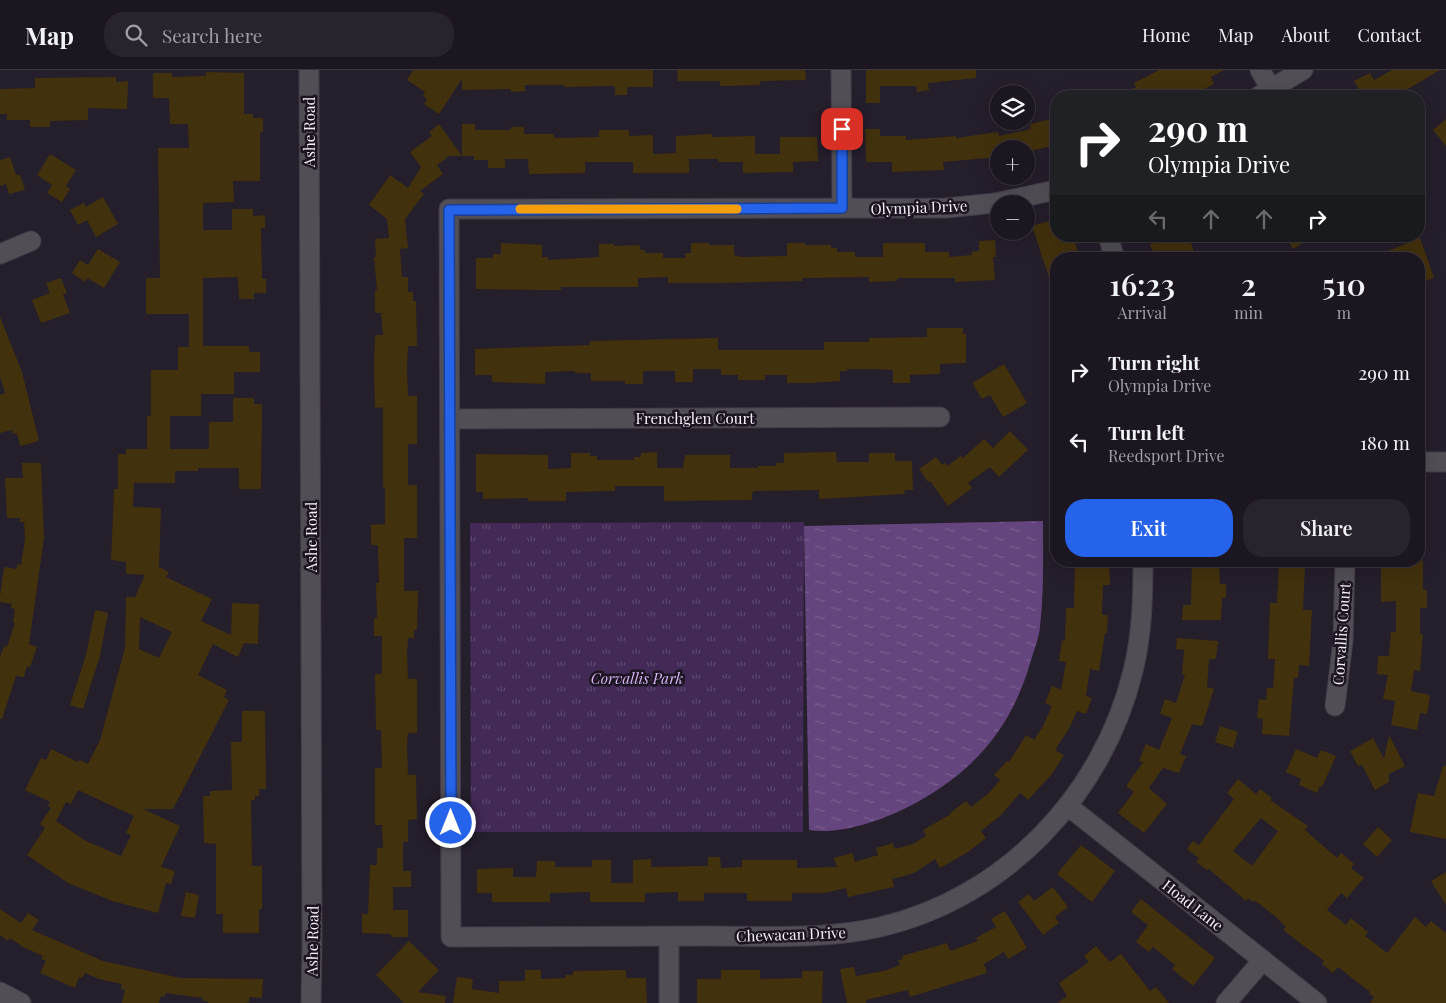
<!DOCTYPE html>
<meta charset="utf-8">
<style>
body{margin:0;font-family:"Playfair Display",serif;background:#29232d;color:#f1f3f6;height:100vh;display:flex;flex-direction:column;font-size:19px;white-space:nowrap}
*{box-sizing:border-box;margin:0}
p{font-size:16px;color:#a09fa5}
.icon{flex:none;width:28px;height:28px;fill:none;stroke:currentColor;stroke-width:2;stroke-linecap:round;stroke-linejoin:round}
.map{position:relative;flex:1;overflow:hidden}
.details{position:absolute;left:1050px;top:182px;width:375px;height:315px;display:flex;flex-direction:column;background:#1c1620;border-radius:20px;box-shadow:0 5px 20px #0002,0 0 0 1px #3a353e}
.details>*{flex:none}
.hud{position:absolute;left:1050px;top:20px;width:375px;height:152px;border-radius:20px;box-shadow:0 5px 20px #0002,0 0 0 1px #3a353e;background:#202124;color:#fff;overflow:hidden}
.buttons{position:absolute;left:990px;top:15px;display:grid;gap:10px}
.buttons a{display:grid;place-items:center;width:45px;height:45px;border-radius:50%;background:#1c1620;box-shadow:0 5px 20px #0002,0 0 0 1px #3a353e;font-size:25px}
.pin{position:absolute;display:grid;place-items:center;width:42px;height:42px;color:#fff;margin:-21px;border-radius:10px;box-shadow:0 2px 8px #0006}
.me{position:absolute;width:55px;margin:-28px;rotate:0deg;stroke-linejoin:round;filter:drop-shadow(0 0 4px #0008)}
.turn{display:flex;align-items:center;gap:18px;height:105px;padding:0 15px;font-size:22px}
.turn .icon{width:65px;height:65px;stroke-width:2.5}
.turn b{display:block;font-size:35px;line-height:42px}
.lanes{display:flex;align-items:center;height:48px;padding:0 15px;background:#0003;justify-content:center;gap:25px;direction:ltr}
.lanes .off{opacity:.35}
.eta{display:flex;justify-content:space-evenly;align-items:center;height:85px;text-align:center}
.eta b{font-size:30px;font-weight:600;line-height:35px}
.action{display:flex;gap:10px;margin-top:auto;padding:10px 15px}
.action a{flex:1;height:58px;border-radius:20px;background:#2563eb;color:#fff;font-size:20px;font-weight:600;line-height:58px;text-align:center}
.action a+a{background:#29232d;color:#f1f3f6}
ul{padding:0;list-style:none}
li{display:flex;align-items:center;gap:15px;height:70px;padding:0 15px}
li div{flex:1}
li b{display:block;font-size:19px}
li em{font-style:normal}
header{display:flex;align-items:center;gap:30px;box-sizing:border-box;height:70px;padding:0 25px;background:#1c1620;border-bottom:1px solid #3a353e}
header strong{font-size:24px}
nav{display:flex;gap:28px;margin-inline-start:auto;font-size:18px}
.search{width:350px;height:45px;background:#29232d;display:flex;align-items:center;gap:12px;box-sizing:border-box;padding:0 18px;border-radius:20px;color:#a09fa5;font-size:19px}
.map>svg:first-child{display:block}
.park{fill:url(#park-tufts)}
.water{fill:url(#water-ripples)}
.building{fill:#42310d;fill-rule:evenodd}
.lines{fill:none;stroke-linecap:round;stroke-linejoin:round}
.minor-casing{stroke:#423b48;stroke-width:21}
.minor{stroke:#524e55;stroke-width:19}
.route-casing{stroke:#184099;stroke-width:12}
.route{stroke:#2563eb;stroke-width:9}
.slow{stroke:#f59e0b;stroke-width:9}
.labels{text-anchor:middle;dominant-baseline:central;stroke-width:5;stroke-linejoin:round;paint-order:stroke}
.street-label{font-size:15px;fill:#f5f0fa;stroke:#1c1521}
.park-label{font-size:15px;font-style:italic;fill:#d7b3f6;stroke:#1c1521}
</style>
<header>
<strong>Map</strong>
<div class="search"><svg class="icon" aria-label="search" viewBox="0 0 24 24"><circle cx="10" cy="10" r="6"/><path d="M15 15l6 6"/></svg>Search here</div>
<nav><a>Home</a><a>Map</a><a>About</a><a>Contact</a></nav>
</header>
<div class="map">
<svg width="1446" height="933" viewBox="0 0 1446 933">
<defs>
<pattern id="park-tufts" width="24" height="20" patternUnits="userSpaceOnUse" patternTransform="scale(1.25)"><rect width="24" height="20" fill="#422956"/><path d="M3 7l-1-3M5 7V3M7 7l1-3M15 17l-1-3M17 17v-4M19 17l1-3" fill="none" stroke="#5e486f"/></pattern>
<pattern id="water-ripples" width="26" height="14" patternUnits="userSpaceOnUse" patternTransform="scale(1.25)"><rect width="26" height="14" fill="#64457d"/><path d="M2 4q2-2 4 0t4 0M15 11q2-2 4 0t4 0" fill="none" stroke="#7b6090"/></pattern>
</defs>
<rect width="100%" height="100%" fill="#251e2b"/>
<path class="park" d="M804 452 803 762H471L470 453Z"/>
<path class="water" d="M1043 451C1043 486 1044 522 1040 557 1039 568 1034 580 1031 590 1012 659 971 705 908 737 880 751 840 765 809 760L804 456Z"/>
<path class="building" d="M413 0H653V17H627V25H615V16L564 17V15H525V21L511 22V19L462 20V9L439 44 424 34 427 29 423 26 425 22 407 10Z
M677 0H805L806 10 760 11V15L720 16V11H678Z
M866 0H976V8L928 13 929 20 917 22 916 16H880V33H866Z
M1159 0H1224L1211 7 1214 14 1192 26H1115L1136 17 1134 13Z
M1392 0H1440L1396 26H1363L1354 11 1370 3 1374 10Z
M206 2 244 3V44H253V48H263V62H260V111H233L234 132 203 133V160H232V139H253V146L265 145V158H261L262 209H266V223H254V229H239L238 207 203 208V276H249V282H260V302H234V324H201V346H170V379H209V352H233V328H254V334H262L261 419H239V398H198V401H175V413H134L133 437 161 438 159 497 169 502 166 507 212 529 201 551 231 565 232 533 259 534 258 574 244 573 238 587 213 574 198 605 227 620 224 627 229 630 173 739H143L180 756 161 797 175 801 171 814 166 813 158 843 112 831 68 813 27 785 45 758 40 754 51 738 48 736 50 732 25 720 41 688 46 690 51 679 78 692 80 690 88 694 100 670 125 578 126 527H135L145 505 126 504V492L111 490 114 419H118V384H126V379H147V346H151V300H178V277H189V244H146V208H160L158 78H189L188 54H170L169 28H153V3H172V7L206 6ZM140 547 172 562 159 588 139 579ZM78 720 134 746 126 763 131 765 121 786 86 771 56 751 66 732 71 734Z
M116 7V12L128 11 127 39 88 38V50L50 51V57H30V50H7V44H0V19L35 18V8Z
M1056 48V75L1026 82V79H999V87L943 92 944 100 892 102V92H866L865 59H880V66H906V70L956 66V68L998 62 999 66 1031 59 1030 54Z
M1446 49V76L1433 60Z
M439 54 462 86V54H475V60H511V57H524V64H554V68L599 67V60H629V66L653 65V84L676 83V66L712 64V67L755 66V84H780V67H817L818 91 793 92V102L743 103V92H718V89H689V103H633V92H585V103L529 104 528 89H505V98H488V90H474V86H449L437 95 443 104 420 121 424 124 405 149 408 178 400 179 402 207H408V222H413V231H416L417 276H408L407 299 408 326H417V374H408V415H417V468H404V521H418L417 560H414V568H408L407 583 408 609H417V663H408L407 677 408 705H416L417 749 408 750V772H403V801H411V817H393V840H408V867H391V864L362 863V844H368L370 795H377V778H383L382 755H375V698H382L381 660H376L375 604H382V566H374V548H377L376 513H379L378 475H371V455L385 454V417H383V337L375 338 374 299 375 265H383L381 243H375V220H377L374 187H376L375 169 389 168 387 149 369 135 390 105 408 118 421 97 410 82 432 66 429 62Z
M50 84 76 100 66 116 70 119 62 132 47 123 52 115 37 105Z
M10 87 16 105H20L25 120 9 124 6 114 0 116V90Z
M103 127 118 154 96 167 87 150 78 155 70 140 84 133 86 137Z
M1056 149V166H1073L1078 183 1056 189V222L1054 223 1032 156Z
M1181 166H1189L1196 189H1155L1150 174Z
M1285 166H1315L1293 179Z
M1420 168 1434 208 1419 213V189H1368Z
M995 170 996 187H993L995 210 955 212V208H897V211L869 212V207L802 208V211L719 213H668V207L638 208V217H561V220H541L476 219V188H493V184H501V173L542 175V187H548V190L599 187V174H614V176L640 175V180H645V183H663V188H686L685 183H691V173H709V175H734V185L741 187 787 186V173H805V175H831V178H837V182H855V187H883V173H925V182H949V187L972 185 971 182 979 181V171Z
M98 179 120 192 104 218 87 208 85 212 72 203 80 190 88 195Z
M61 208 67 223 63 224 70 243 41 253 32 230 50 223 46 213Z
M0 247 22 302 39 371 20 376 17 363 13 364 12 360 0 363V325L5 323 0 307Z
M927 258H963V264H966V293L940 294V304L910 305V313H893V300L873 299H847V301H840V311L811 313H787V305H765V310H738V305H721V299H693V312H675V301H643V314H625V311H591V303H575V301L545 302V314L492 312V305H475V279L590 275V271L718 268V280H824V272H869V268L927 267Z
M1004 294 1027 333 1003 347 990 325 982 329 972 313Z
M1010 361 1028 380 999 407 990 397 968 413 972 418 948 436 930 411 928 412 919 399 936 387 942 395 945 393 947 396 961 386 963 388 984 369 993 378Z
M657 382V398H683L685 385H730V398H758V396H776V393H784V383L836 382 837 392H869V383H895V391H912L913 420H904L905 424 819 429V420L755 421 752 423V430L664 431V416H615V421L566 422V431H528V428L483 429V422H476V384L548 385V399L571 398V383H590V386H597V390H634V387H641V383Z
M22 393H41L44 468 29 574 37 577 30 597 27 596 24 607 16 606 2 649H0V587L4 576 7 577 15 553H13L15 539 11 538 12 534 0 532V526L4 497 17 499V494L21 495 25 469 24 452H20V448H7L5 408H23Z
M1075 491H1109L1110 515H1103L1102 545H1108L1107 563H1105L1099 601 1090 599 1086 626 1092 628 1086 644 1077 641 1070 657 1055 680 1064 685 1052 704 1028 730 1020 723 1000 746 981 761 986 768 968 782 940 798 935 789 914 803 892 809 894 817 848 827 846 818 825 823H792V831H747V823H704V831H678V822L645 823V832H590V822L550 823V832H492V823H477V799L513 798V807H536L537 791H555V797H592V790H611V813H633V790L651 789V797L708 796V787H720L721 798 742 797V790H797V798L837 797 834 788 852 783 855 792 878 785 876 778 893 773 895 779 913 774 926 766 923 760 951 744 950 743 966 731 971 737 989 723 1000 710 994 705 1007 691 1009 692 1026 665 1034 670 1043 656 1052 636 1045 633 1052 616 1061 620 1066 592 1059 591 1062 570 1065 571 1066 538H1074Z
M1192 491H1219L1220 514H1226V528H1222L1221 550H1182L1183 535H1191Z
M1279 491H1305L1303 540H1312L1309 596 1299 595 1298 608H1294L1289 666 1262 664 1263 649 1257 648 1259 629 1266 630 1267 618H1273L1275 589H1268L1270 533H1277Z
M1381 491H1423V520H1427V538H1420V564H1423L1420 601 1414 600 1411 621 1430 625 1427 644 1420 643 1417 660 1391 655 1395 631 1383 629 1388 605 1377 604 1378 586H1389L1391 562H1396V531L1381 532Z
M95 540 108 543 100 586 83 639 70 635 86 585Z
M1177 568 1218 571 1216 589H1209L1207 617 1214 619 1202 656 1192 654 1180 684 1186 686 1179 703 1163 698 1149 718 1167 734 1144 763 1118 743 1134 722 1126 716 1143 692 1139 691 1146 674 1159 680 1172 648 1160 644 1165 629 1176 633 1185 604H1182L1184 580 1176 579Z
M242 641H265L266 719H259V726H255V730H251L252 796H262V839H259V863H223V844H216V774L204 773 203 726H210V721L232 720 231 672H242Z
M1220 656 1238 662 1233 678 1215 672Z
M1389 665 1405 696 1389 704V712L1375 720 1362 695 1358 696 1350 681 1373 668 1384 689Z
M1296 679 1317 688 1321 680 1336 686 1322 717 1320 716 1317 723 1299 715 1301 709 1286 702Z
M1443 696H1446V769L1410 762 1418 723 1434 726Z
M1238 709 1256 724 1260 719 1272 728 1270 730 1308 756 1305 760 1337 788 1341 783 1354 794 1351 798 1364 808 1347 828 1341 823 1327 840 1346 855 1351 848 1368 862 1365 866 1387 883 1415 847 1426 857 1431 851 1446 863V933H1370L1374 927 1369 923 1370 922 1338 897 1333 903 1322 894 1324 891 1283 860 1286 857 1275 846 1254 830 1253 832 1248 828 1246 831 1209 799 1207 800 1196 792 1199 788 1187 779 1193 771 1199 775 1234 729 1227 723ZM1261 748 1278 761 1252 796 1233 781Z
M1378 757 1392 770 1377 787 1363 774Z
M1081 775 1115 801 1092 832 1057 804Z
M1446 802V835L1431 811Z
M1053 817 1068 837 1055 847 1059 853 1043 865 1018 832 1029 824 1034 831Z
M186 822 199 825 195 848 181 846Z
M1141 829 1215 888 1193 916 1172 899 1175 895 1153 877 1149 882 1136 872 1148 855 1131 842Z
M0 839 21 853 28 843 39 850 32 860 103 891 181 908 263 909 262 928 249 927V932L245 933H208V931H203V928L165 923V927L161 926 159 933H122L125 920 121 919 122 914 99 909 85 903 82 908 79 907 75 918 40 903 46 891 41 889 43 886 23 877 10 868 8 871 0 865Z
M1005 841 1027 878 1008 889 1004 882 984 894 987 903 910 927 908 920 866 930V933H847L840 899 854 897 856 906 884 901 900 895 898 890 903 889 902 886 947 873 950 881 978 871 976 868 996 857 991 849Z
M409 871 439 900 418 922 446 926 445 933H404L376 905Z
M1096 876 1110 892 1121 884 1150 921 1156 917 1169 933H1058L1067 926 1059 913 1089 892 1084 886Z
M525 900H541V909L566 908V905H573V901L626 900V908H646L647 933H453L457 907 473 909 472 919 499 923V911H525Z
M721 900H760V909L802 908V901H823L822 933H697V909H721Z"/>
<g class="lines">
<g class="minor-casing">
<path id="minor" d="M309 0 312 874 311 933
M841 0 842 138
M1260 0 1271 19
M1259 26 1303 0
M1056 120 995 133 946 138 449 139 451 867C538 867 624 867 710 866 767 866 824 870 880 857 1005 828 1103 725 1133 601 1142 565 1143 528 1143 491
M1108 166 1115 189
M0 184 31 171
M450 349 940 347
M1419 392H1446
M1335 636 1343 571 1345 491
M1068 736 1317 933
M669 867V933
M0 922 21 933
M1226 933 1263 890"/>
</g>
<use href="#minor" class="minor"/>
</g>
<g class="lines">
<g class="route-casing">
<path id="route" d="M451 753 449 140 842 138V59"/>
</g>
<use href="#route" class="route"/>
<path class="slow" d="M520 139H737"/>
</g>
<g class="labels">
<g class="street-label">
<text transform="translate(309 62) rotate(-90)">Ashe Road</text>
<text transform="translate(919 137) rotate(-2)">Olympia Drive</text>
<text x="695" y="348">Frenchglen Court</text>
<text transform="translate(311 467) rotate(-90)">Ashe Road</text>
<text transform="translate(1341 564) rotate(-86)">Corvallis Court</text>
<text transform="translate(1193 835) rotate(38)">Hoad Lane</text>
<text transform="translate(791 864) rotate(-2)">Chewacan Drive</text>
<text transform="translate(312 871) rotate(-89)">Ashe Road</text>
</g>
<g class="park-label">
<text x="637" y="608">Corvallis Park</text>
</g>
</g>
</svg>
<div class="buttons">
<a><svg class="icon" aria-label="layers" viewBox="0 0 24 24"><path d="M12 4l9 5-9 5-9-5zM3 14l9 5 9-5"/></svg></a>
<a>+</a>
<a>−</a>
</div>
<div class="pin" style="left:842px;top:59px;background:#d93025"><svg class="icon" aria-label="arrive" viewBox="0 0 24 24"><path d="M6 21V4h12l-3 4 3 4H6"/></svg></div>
<svg class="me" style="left:451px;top:753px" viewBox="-20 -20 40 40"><circle r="17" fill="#2563eb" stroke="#fff" stroke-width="3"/><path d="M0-11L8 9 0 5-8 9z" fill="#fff"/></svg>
<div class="hud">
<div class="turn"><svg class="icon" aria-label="right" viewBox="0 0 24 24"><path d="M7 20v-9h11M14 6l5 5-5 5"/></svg><div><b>290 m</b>Olympia Drive</div></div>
<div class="lanes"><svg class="icon off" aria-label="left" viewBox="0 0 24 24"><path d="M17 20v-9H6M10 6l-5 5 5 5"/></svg><svg class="icon off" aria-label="ahead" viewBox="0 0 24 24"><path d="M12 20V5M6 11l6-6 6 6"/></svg><svg class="icon off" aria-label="ahead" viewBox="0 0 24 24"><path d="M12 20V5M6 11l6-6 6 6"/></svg><svg class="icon" aria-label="right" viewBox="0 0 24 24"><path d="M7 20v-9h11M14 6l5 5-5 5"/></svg></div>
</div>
<section class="details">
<div class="eta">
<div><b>16:23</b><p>Arrival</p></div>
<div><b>2</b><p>min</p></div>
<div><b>510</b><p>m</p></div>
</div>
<ul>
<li><svg class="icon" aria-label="right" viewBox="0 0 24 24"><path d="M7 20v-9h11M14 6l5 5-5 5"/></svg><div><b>Turn right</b><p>Olympia Drive</p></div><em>290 m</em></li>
<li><svg class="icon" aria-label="left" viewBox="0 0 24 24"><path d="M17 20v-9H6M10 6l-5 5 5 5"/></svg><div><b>Turn left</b><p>Reedsport Drive</p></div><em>180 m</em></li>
</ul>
<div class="action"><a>Exit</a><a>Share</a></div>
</section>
</div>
